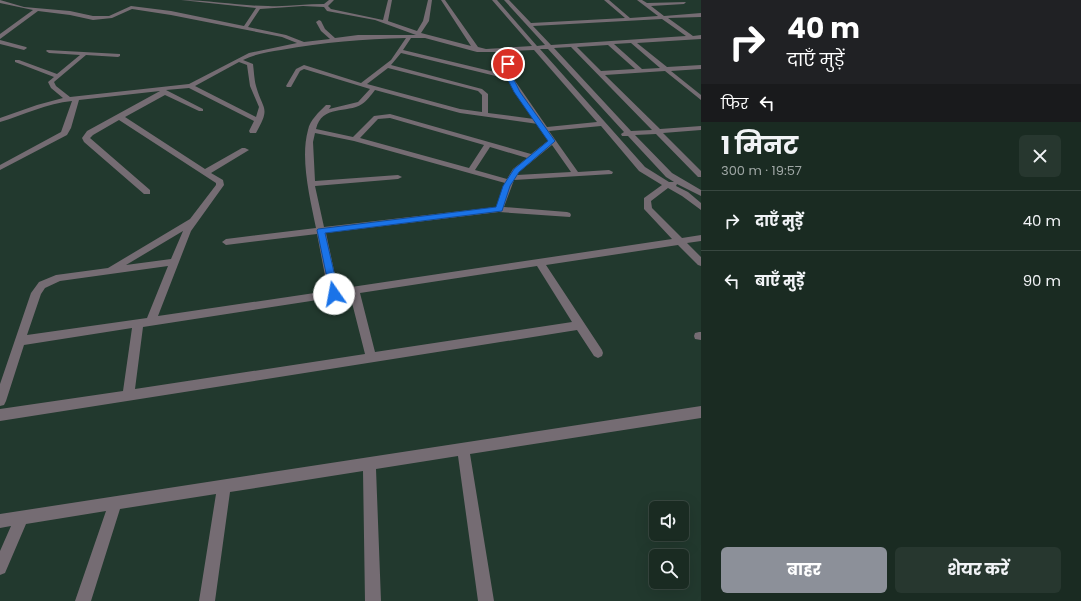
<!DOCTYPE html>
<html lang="hi">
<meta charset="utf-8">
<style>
body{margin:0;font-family:Poppins,"Noto Sans Devanagari",sans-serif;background:#27372f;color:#f1f3f6;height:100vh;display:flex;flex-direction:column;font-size:15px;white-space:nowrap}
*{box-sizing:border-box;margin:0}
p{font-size:13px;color:#9fa7a5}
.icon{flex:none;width:22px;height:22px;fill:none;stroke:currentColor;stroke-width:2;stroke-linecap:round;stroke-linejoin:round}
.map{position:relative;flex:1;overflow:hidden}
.drawer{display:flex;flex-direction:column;background:#1a2b22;width:380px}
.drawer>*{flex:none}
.top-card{background:#202124;color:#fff;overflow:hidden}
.controls{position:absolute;left:649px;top:501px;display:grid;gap:8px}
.controls a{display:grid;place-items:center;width:40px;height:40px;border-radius:6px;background:#1a2b22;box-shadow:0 4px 16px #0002,0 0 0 1px #384740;font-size:20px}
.pin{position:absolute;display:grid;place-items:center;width:34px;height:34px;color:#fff;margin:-17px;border:2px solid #fff;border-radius:50%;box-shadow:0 1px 4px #0007}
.me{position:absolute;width:44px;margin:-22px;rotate:348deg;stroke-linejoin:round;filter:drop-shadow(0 0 3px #0008)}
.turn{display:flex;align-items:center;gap:14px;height:84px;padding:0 20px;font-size:18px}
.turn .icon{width:52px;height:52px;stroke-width:2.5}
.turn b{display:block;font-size:28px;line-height:34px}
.then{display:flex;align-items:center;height:38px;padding:0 20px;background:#0003;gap:8px;font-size:15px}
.round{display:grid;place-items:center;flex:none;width:42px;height:42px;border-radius:6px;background:#27372f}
.overview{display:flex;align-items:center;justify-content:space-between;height:68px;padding:0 20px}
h1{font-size:24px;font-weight:700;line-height:30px}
.action{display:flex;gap:8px;margin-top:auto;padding:8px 20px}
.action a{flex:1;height:46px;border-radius:6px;background:#8c9099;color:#fff;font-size:16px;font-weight:700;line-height:46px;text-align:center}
.action a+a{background:#27372f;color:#f1f3f6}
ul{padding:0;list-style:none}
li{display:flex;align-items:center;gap:12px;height:60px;padding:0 20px;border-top:1px solid #384740}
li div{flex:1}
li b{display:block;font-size:15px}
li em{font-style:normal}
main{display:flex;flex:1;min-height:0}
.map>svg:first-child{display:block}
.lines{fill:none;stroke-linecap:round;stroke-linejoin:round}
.minor{fill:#756c73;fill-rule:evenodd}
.route{fill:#1a73e8;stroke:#114b97}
</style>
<main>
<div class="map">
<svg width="701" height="601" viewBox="0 0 701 601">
<rect width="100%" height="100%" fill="#22392e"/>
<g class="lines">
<path class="minor" d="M0 0 24 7 70 11 93 16H109L131 6 171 11 244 26 256 8 181 0C210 0 239 6 268 6 287 7 304 4 324 4L329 0H334L328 6 331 9 383 20 388 0H392L388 21 417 31 423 21 428 0H432L429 21 421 33 471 46 441 0H445L478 47 486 49 532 46 492 0H497L537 46 545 45 504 0H509L531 23 625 18 604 0H609L630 18 658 16 637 0H642L647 3 686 2 684 4 651 6 664 16 701 13V17L668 18 693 36 701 35V39L637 43 667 67 701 65V69L671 71 701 95V100L665 71 605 75 660 129 701 126V130L663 133 701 171V177H698L656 134 635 135 672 173 701 190V196L677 184 676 186 688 192 701 203V210L682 196 668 188 651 201 652 208 682 238 701 235V241L687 243 701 257V266L698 265 678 245 546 265 602 350 603 353 602 356 598 358 594 356 577 330 0 421V409L123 391 132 328 24 345 6 401 4 405 0 406V384L31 293 39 282 56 275 108 268 190 219 216 185V183L119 120 93 135 90 138 150 190V194H144L84 142 82 138 87 131 160 91 79 100 71 128 67 135 0 170V165L61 132 72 101C47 103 24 115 0 122V118L37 105 63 98 51 88 48 82 54 77 15 62V60H19L57 74 80 55 49 53 46 51 47 50 120 54V56L118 57 86 55 54 82 56 86 70 97 189 84 249 53 297 43 282 37 171 15 132 9 112 18 93 20 70 15 38 11 0 39V34L33 10 0 3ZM303 6 324 7 327 11 375 20 416 35H358L335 38 325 29 321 21 319 20 316 22 321 31 330 39 304 42 286 35 248 27 260 9ZM662 19 686 36 551 45 533 26ZM406 38 391 60 361 83 304 65 296 69 286 86 287 87H291L300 71 304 69 370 89 358 102 329 109 331 106 330 105H326C319 112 310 120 308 130 300 159 310 198 316 228L226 239 222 242 226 245 317 234 328 291 158 316 191 231 224 185 223 180 211 173 249 150 245 148H242L205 169 125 117 165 95 199 111H203V109L166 90 189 88 254 121 249 131 250 133H256C271 106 263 111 256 86 254 79 254 71 253 64L243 60C255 54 268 52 281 50 324 42 363 39 406 38ZM411 38H425L477 52H503L507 75 403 50ZM631 43 660 68 642 69 614 44ZM608 45 635 69 601 71 577 47ZM571 47 652 130 631 131 554 48ZM540 49H548L624 132 621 134 622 136H628L666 177 674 182H669L645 167ZM534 50 597 122 547 127 513 78 509 51ZM401 53 508 79 534 119 488 113V94L482 89 391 65ZM239 62 247 65 250 86 259 107 256 117 195 86ZM388 68 478 91 482 95V112L460 109 367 84ZM375 90 460 113 538 124 549 140 531 154 390 114 374 116 353 137 316 129C322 104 347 114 362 104 367 101 371 95 375 90ZM390 118 484 145 469 168 360 138 378 119ZM601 126 639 171 662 185 644 198V209L672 239 338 289 326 233 499 212 570 217 571 215 570 213 567 212 504 207 514 180 612 174 613 172 609 170 578 172 549 131ZM315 133 354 141 505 183 496 207 324 227 315 186 398 179 402 177 398 175 315 181 313 142ZM552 145 571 172 517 175 519 172ZM490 147 527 158 513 169 507 179 475 170ZM183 231 171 259 126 265ZM168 266 147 318 27 335 41 294 45 288 60 281ZM537 266 572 322 375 352 360 293ZM350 295 365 354 135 389 143 327Z
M0 40 26 47 27 48 24 50 0 44Z
M699 332H701V340L695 339 694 336 695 333Z
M701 406V418L470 454 494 601H478L458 456 376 469 381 601H365L363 471 230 492 215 601H199L216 494 120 509 91 601H75L106 511 26 524 5 573 0 575V551L11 526 0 528V514Z"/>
</g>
<path class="route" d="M508 63 511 64 513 78 520 92 555 141 554 142 519 172 510 186 502 211 325 233 339 294 334 298 331 297 317 230 318 229 496 207 503 186 514 169 548 141 514 92 507 78 505 64Z"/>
</svg>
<div class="controls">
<a><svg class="icon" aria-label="sound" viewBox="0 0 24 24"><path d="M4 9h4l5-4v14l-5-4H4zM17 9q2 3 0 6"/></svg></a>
<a><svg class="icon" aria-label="search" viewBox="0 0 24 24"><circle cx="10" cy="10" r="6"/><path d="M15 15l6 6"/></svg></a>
</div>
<div class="pin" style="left:508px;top:64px;background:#d93025"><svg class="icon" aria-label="arrive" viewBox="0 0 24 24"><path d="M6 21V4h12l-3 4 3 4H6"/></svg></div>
<svg class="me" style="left:334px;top:294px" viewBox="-20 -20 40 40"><circle r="19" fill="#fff"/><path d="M0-13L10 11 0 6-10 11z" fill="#1a73e8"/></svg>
</div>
<section class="drawer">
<div class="top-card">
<div class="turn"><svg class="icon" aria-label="right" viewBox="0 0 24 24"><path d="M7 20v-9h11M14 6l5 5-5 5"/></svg><div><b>40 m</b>दाएँ मुड़ें</div></div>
<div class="then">फिर<svg class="icon" aria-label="left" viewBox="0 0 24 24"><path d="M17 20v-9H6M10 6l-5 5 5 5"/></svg></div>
</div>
<div class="overview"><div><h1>1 मिनट</h1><p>300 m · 19:57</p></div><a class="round"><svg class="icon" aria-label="close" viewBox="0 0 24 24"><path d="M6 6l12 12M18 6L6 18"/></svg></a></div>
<ul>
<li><svg class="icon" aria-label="right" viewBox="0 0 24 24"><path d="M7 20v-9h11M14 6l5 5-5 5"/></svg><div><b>दाएँ मुड़ें</b></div><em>40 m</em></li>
<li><svg class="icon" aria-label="left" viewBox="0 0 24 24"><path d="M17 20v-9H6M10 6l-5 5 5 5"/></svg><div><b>बाएँ मुड़ें</b></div><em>90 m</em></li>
</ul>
<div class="action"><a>बाहर</a><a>शेयर करें</a></div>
</section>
</main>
